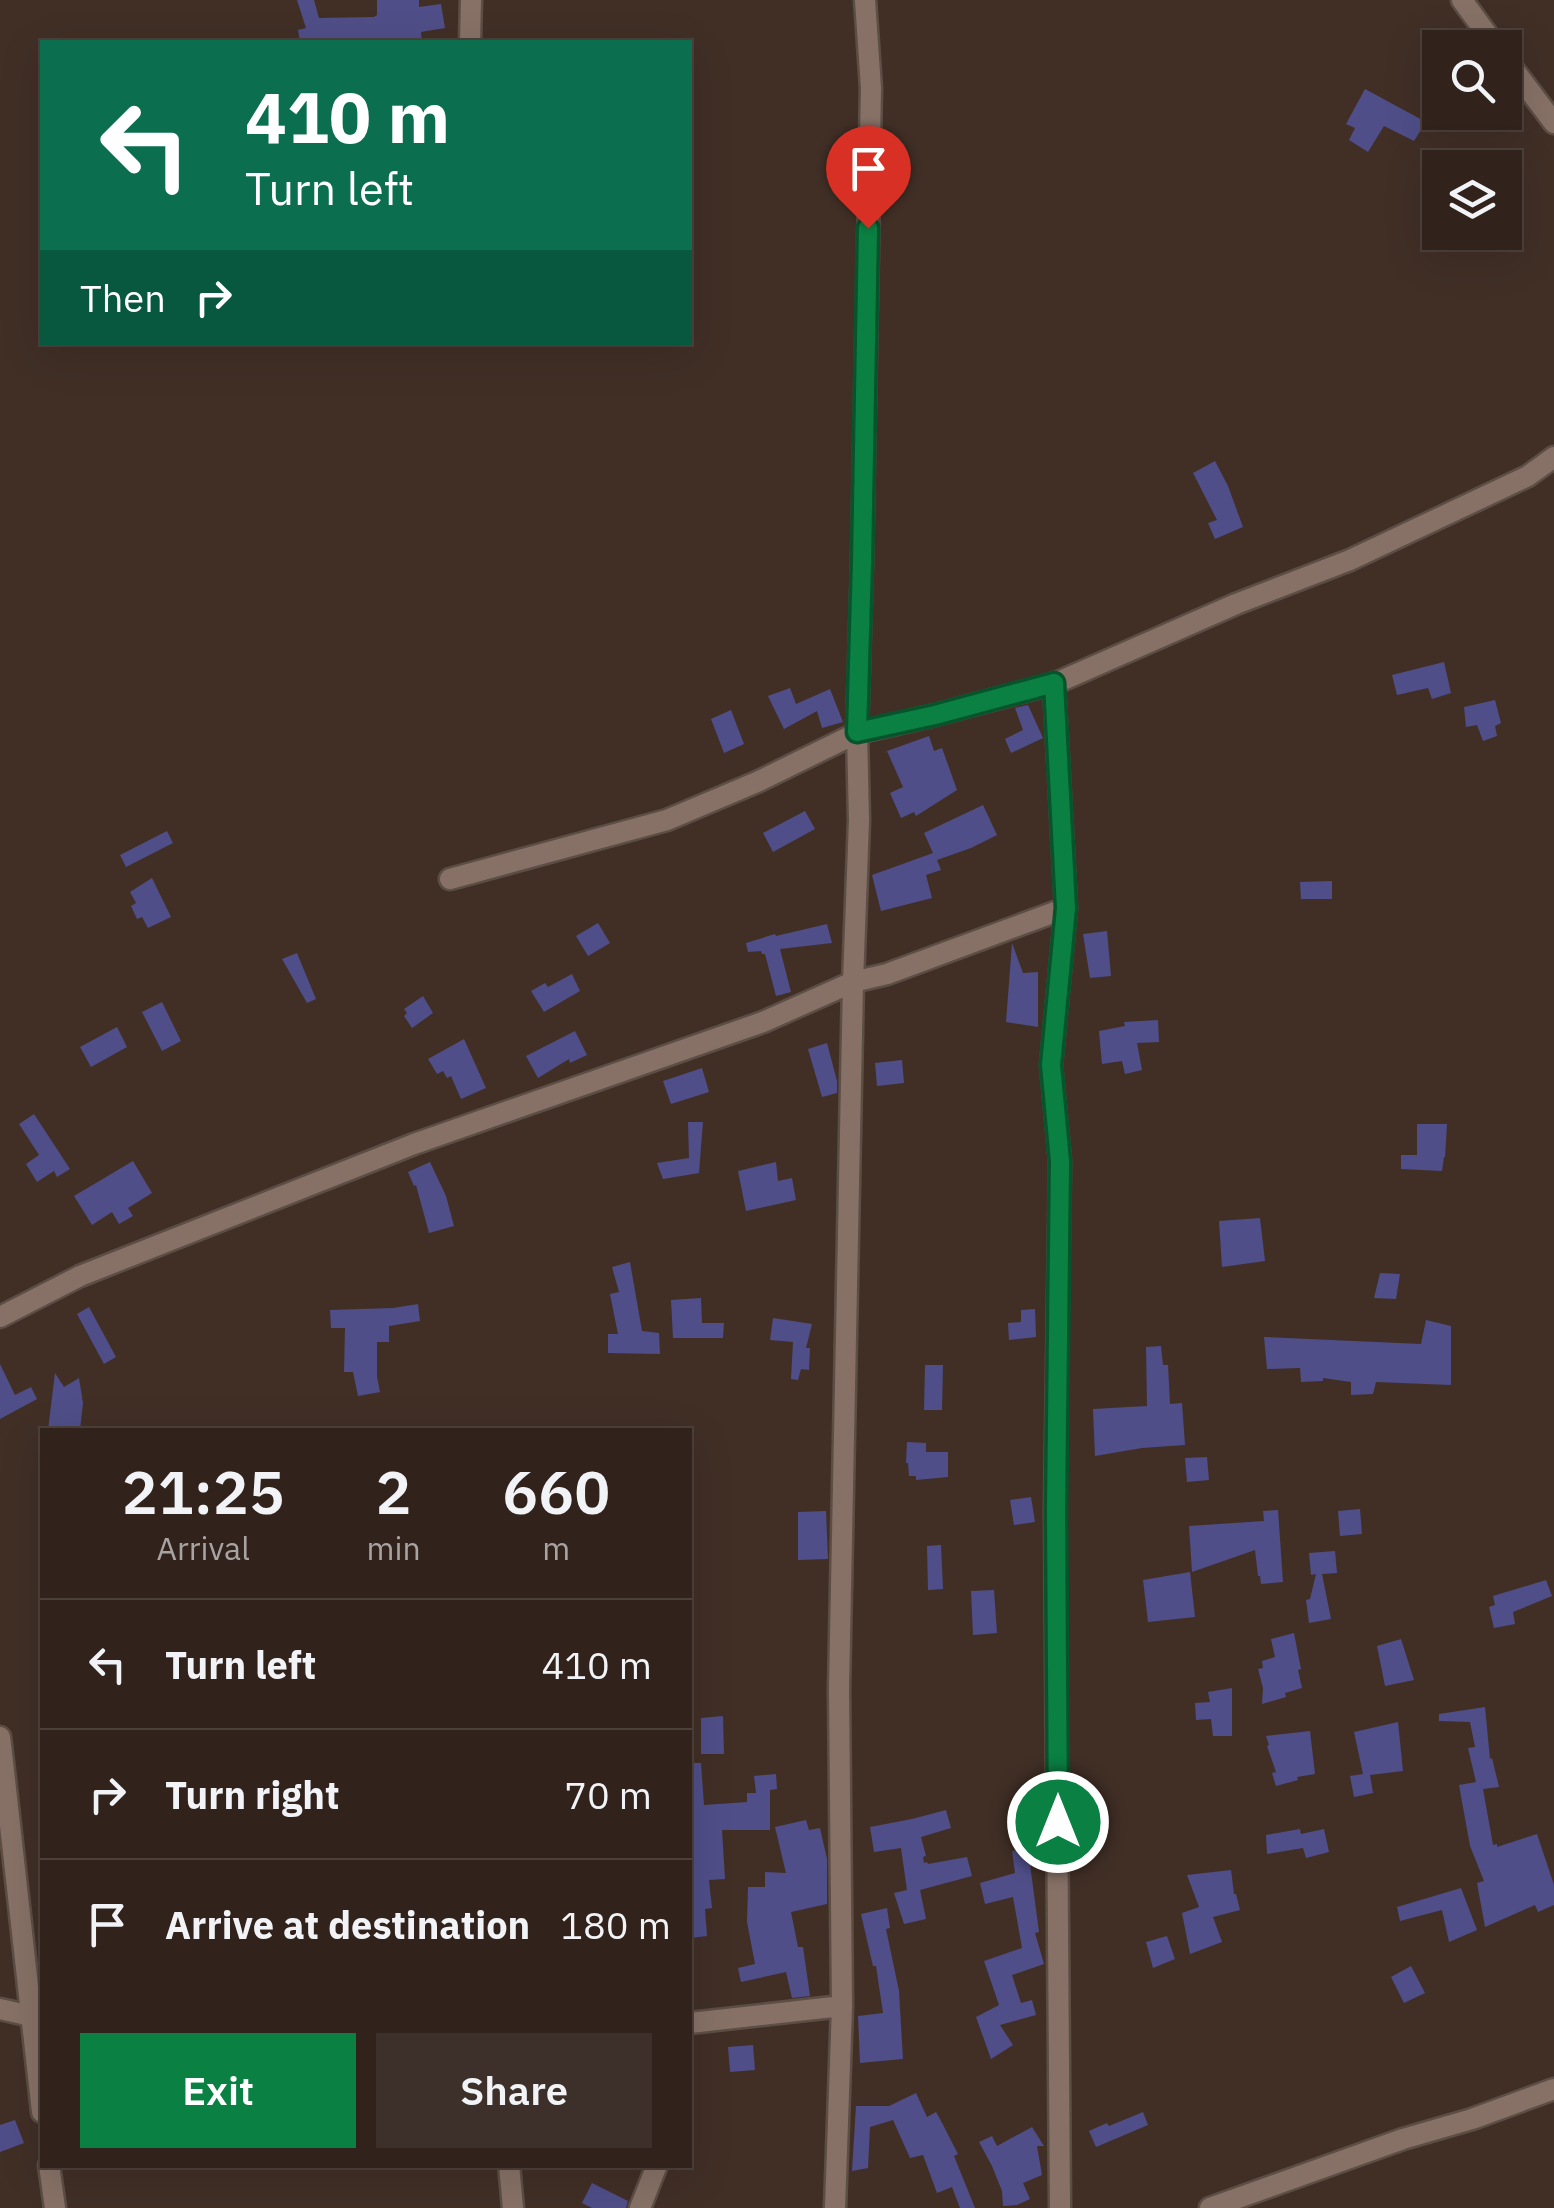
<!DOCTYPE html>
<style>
body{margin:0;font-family:"IBM Plex Sans",sans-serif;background:#3d2f29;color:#f1f3f6;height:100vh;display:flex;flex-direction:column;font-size:38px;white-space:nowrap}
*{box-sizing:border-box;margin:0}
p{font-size:32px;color:#a8a4a3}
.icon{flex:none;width:55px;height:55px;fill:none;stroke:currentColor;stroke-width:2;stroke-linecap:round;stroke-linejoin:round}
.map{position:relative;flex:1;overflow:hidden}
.details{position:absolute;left:40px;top:1428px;width:652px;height:740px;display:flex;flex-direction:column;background:#31231c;border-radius:0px;box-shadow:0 10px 40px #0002,0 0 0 2px #4c403b}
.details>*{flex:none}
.guide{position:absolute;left:40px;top:40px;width:652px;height:305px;border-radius:0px;box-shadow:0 10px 40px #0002,0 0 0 2px #4c403b;background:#0b6e4f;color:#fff;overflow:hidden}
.tools{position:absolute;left:1422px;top:30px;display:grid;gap:20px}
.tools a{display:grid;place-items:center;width:100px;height:100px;border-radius:0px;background:#31231c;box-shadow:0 10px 40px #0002,0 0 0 2px #4c403b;font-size:50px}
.pin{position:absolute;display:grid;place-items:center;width:85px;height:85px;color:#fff;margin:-102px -42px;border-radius:50% 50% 50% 0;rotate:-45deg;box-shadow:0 0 10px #0007}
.pin .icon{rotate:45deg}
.me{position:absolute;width:110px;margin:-55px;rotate:0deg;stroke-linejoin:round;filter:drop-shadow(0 0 8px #0008)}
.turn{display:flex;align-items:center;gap:35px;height:210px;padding:0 40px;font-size:45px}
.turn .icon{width:130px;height:130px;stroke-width:2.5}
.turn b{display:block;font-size:70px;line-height:85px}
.then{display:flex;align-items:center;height:95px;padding:0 40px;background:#0003;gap:20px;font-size:38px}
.eta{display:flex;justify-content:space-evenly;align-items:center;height:170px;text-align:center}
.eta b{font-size:60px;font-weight:600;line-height:70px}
.button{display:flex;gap:20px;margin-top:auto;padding:20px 40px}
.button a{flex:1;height:115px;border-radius:0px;background:#0b8043;color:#fff;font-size:40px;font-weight:600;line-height:115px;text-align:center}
.button a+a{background:#3d2f29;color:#f1f3f6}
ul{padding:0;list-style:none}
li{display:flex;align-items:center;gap:30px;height:130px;padding:0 40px;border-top:2px solid #4c403b}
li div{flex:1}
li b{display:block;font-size:38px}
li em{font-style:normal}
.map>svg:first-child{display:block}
.building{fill:#4f4e88}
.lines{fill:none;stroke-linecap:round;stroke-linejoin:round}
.minor-casing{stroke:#5c4e45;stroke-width:25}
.minor{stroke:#877167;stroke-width:20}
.route-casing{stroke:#07532c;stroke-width:25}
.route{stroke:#0b8043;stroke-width:18}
</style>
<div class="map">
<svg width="1554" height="2208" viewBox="0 0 1554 2208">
<rect width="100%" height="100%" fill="#412f26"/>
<path class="building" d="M297 0H314L319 18 374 17 377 15V0H419V7L441 4 445 28 421 32 422 42H353V38H315V42H300L298 30 306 28Z
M1365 89 1426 122 1414 141 1384 126 1368 152 1349 140 1355 128 1346 124Z
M1215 461 1228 486 1243 527 1215 539 1208 523 1217 520 1193 473Z
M1444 662 1451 693 1432 699 1428 688 1397 695 1392 675Z
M790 688 796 704 830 689 843 722 822 728 817 711 784 729 768 696Z
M1495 700 1501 723 1495 726 1497 736 1483 741 1477 725 1466 727 1464 707Z
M1028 705 1043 738 1011 753 1005 739 1023 730 1015 708Z
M731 710 744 744 724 753 711 719Z
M929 736 934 751 942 748 957 790 916 816 914 812 901 818 890 793 903 787 887 751Z
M983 805 997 835 971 848 937 860 941 870 926 875 932 898 881 911 872 875 933 853 924 833Z
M805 811 815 829 773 852 763 833Z
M167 831 173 843 126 867 120 855Z
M152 878 171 917 148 928 142 917 137 919 131 906 136 903 130 892Z
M1332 881V899H1301L1300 882Z
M598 923 610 943 588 956 576 936Z
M827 924 832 943 780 949 791 992 776 996 765 954H762L761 951 748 952 746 943 775 934 776 936Z
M1107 931 1111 976 1090 978 1083 934Z
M1012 943 1023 973 1038 972V1027L1006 1022Z
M297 953 316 999 307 1003 282 959Z
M572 974 580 991 544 1012 531 991 545 983 548 987Z
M423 996 433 1013 412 1028 404 1016 407 1013 404 1009Z
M162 1002 181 1041 162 1051 142 1012Z
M1158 1020 1159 1042 1137 1043 1142 1070 1125 1074 1122 1061 1102 1064 1099 1031 1125 1026 1124 1022Z
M117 1027 127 1047 91 1067 80 1047Z
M575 1031 587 1055 570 1063 569 1059 538 1078 526 1056Z
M464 1039 486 1088 461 1099 451 1076 447 1078 443 1071 437 1074 428 1059Z
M827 1043 837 1081V1093L822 1097 808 1049Z
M902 1060 904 1083 877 1086 875 1063Z
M702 1068 709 1092 671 1104 663 1081Z
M34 1114 70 1169 57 1177 54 1171 37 1182 26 1164 39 1155 19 1124Z
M688 1122H703L699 1173 663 1179 657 1163 689 1158Z
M1417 1124H1447L1445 1157H1444L1442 1171 1401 1169V1155H1417Z
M133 1161 152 1193 128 1208 133 1216 119 1224 112 1212 92 1225 74 1196Z
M430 1162 446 1196 454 1226 429 1233 416 1185 414 1186 408 1172Z
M776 1162 778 1181 792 1178 796 1200 746 1211 738 1171Z
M1260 1218 1265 1261 1222 1267 1219 1221Z
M630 1262 642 1331 659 1333 660 1354 608 1353V1334H618L610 1294 619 1292 612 1267Z
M1380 1273 1400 1274 1396 1299 1374 1298Z
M701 1298 702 1323H724L723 1338H673L671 1300Z
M418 1304 420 1321 389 1326V1342H377V1377L380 1392 358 1396 353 1372H344L345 1328H331L330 1310 393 1308Z
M89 1307 116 1357 104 1364 77 1314Z
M1035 1309 1036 1337 1009 1340 1008 1323 1021 1322V1310Z
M773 1318 812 1324 806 1348H810L809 1370 801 1369 798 1380 791 1379 793 1342 770 1340Z
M1426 1320 1451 1326V1385L1376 1382 1373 1394 1351 1395V1382L1323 1378V1381L1301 1382 1300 1368 1267 1369 1264 1337 1421 1344Z
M1161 1346 1163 1365H1168L1170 1404 1182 1403 1185 1445 1142 1448 1095 1456 1093 1409 1147 1406 1146 1347Z
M0 1364 15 1395 31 1387 37 1399 0 1419Z
M925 1365H943L942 1410H924Z
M55 1373 64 1387 79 1378 83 1403 80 1430H48Z
M907 1442 926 1443V1452H948V1477L916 1480V1476H909L908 1463H906Z
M1207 1457 1209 1480 1187 1482 1185 1458Z
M1031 1497 1035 1522 1014 1525 1010 1500Z
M1360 1509 1362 1534 1340 1536 1338 1511Z
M1278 1510 1283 1582 1261 1584 1260 1576H1258L1255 1550 1192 1572 1189 1526 1264 1521 1263 1511Z
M826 1511 828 1559 798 1560V1512Z
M941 1545 943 1589 928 1590 927 1546Z
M1335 1551 1337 1573 1322 1574 1331 1619 1309 1623 1306 1600 1310 1599 1316 1574 1311 1575 1309 1553Z
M1190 1572 1195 1617 1148 1622 1143 1580Z
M1546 1580 1552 1596 1513 1612 1515 1624 1494 1628 1489 1607 1495 1605 1493 1596Z
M994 1590 997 1633 973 1635 971 1591Z
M1294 1633 1301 1669 1298 1670 1302 1688 1285 1693 1286 1697 1262 1704 1263 1688 1258 1669 1263 1668 1262 1661 1275 1657 1271 1639Z
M1401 1639 1414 1680 1385 1686 1377 1646Z
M1232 1688V1736H1213L1211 1719 1196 1720 1195 1703 1210 1702 1208 1692Z
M1485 1707 1490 1759 1492 1758 1499 1787 1483 1789 1493 1845 1497 1844V1847L1537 1834 1554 1885V1905L1538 1912 1535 1905 1485 1927 1477 1883 1484 1881 1470 1846 1459 1785 1476 1782 1468 1748 1475 1747 1470 1722 1439 1721V1714Z
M723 1716 724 1754H701V1718Z
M1398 1722 1403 1771 1370 1775 1373 1793 1354 1797 1350 1776 1363 1774 1354 1732Z
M1310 1731 1315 1774 1297 1777 1298 1780 1276 1786 1272 1773 1276 1772 1267 1746 1269 1745 1266 1736Z
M690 1763H701L704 1805 747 1802V1793H756L754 1776 776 1774 777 1789 770 1790V1830H722L725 1879 709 1880 712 1908 705 1909 707 1936 690 1938Z
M946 1810 951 1828 921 1837 926 1856 923 1857 924 1863 927 1862 928 1864 967 1857 972 1876 920 1890 926 1919 904 1924 894 1893 907 1890 901 1848 874 1852 870 1827 912 1819Z
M806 1820 809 1830 820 1828 827 1859V1904L791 1912 798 1947H803L810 1996 792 1998 786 1972 741 1982 738 1968 755 1964 747 1922 748 1887H765V1872L786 1873 775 1827Z
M1300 1829 1301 1834 1324 1829 1329 1852 1306 1858 1303 1848 1267 1854 1266 1835Z
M1028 1849 1039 1932 1035 1933 1044 1964 1012 1975 1021 2003 1032 2000 1036 2015 1000 2025 1013 2045 991 2059 976 2017 999 2005 984 1961 1022 1948 1013 1897 985 1904 980 1883 1015 1873 1012 1851Z
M1231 1870 1234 1894H1236L1240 1910 1213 1917 1222 1942 1190 1954 1182 1913 1199 1907 1187 1875Z
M1461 1888 1477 1930 1449 1942 1442 1910 1400 1921 1397 1907Z
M887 1908 890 1928 886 1929 899 1991 903 2059 860 2063 858 2016 883 2013 876 1966H873L861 1914Z
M1167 1936 1175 1959 1153 1968 1146 1942Z
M1411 1966 1425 1993 1404 2003 1391 1977Z
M753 2045 755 2070 730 2072 728 2047Z
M916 2093 927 2117 936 2112 940 2119 958 2154 954 2156 975 2208H960L952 2187 937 2193 923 2155 910 2158 893 2120 870 2127 868 2168 852 2171 856 2106H889Z
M1143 2112 1148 2125 1096 2147 1089 2131 1107 2123 1109 2126Z
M15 2120 24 2143 0 2152V2125Z
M1032 2127 1044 2146H1037L1042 2175 1023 2183 1030 2199 1017 2205 1003 2206 1002 2191 992 2166 979 2142 992 2136 997 2146Z
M592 2183 628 2201 626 2208H592L582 2203Z"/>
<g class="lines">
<g class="minor-casing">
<path id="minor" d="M1462 0 1497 48
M470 42 471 0
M1505 58 1554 123
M1054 683 1066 908 1051 1065 1060 1161 1055 1510 1060 2208
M450 879 667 820 757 782 857 733 935 715 1056 683 1236 604 1350 560 1528 476 1554 457
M0 1317 80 1276 414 1144 763 1022 853 982 887 974 1066 908
M0 1737 3 1762 0 1773
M3 1762 42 2112
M0 2009 31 2016
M690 2023 842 2006
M49 2165 55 2208
M509 2165 513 2208
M640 2208 657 2165
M835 2208 842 2006 839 1689 853 982 859 820 857 733 862 562 871 88 865 0
M1210 2208 1403 2139 1472 2119 1554 2089"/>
</g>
<use href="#minor" class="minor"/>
</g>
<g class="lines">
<g class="route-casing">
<path id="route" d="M868 228 862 562 857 732 935 715 1054 683 1066 908 1051 1065 1060 1161 1056 1510 1058 1822"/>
</g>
<use href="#route" class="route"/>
</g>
</svg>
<div class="tools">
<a><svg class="icon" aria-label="search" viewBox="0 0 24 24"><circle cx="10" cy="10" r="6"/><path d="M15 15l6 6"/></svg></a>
<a><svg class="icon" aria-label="layers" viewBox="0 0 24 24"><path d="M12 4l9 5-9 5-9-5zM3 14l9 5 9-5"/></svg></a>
</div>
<div class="pin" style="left:868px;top:228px;background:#d93025"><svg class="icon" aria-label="arrive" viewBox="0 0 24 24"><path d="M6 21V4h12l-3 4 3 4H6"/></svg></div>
<svg class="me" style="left:1058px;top:1822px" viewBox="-20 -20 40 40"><circle r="17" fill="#0b8043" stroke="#fff" stroke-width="3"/><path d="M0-11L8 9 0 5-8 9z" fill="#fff"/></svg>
<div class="guide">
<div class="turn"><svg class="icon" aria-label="left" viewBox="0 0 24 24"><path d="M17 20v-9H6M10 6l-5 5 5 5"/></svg><div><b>410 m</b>Turn left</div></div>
<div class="then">Then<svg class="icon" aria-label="right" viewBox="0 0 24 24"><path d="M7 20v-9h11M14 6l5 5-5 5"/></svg></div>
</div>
<section class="details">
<div class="eta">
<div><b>21:25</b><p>Arrival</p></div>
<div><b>2</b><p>min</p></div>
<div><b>660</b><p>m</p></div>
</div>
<ul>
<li><svg class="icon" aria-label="left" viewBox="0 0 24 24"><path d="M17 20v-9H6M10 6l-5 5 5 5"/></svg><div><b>Turn left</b></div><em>410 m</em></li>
<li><svg class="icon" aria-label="right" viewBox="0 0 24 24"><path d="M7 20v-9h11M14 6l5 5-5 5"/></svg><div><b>Turn right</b></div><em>70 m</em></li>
<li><svg class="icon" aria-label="arrive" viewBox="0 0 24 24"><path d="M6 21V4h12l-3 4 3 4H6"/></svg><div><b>Arrive at destination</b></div><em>180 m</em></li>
</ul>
<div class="button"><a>Exit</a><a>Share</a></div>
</section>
</div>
